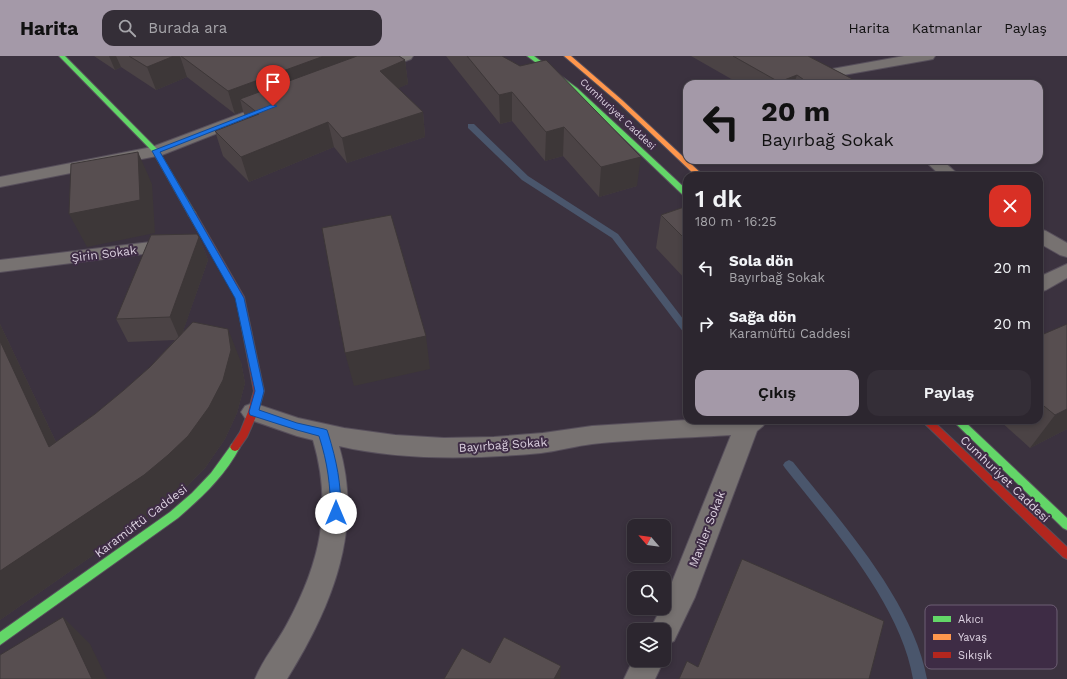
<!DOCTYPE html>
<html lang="tr">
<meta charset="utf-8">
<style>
body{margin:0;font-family:"Work Sans",sans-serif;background:#342e37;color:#f1f3f6;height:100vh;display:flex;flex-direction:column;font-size:15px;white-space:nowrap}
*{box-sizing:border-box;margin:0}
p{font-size:13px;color:#a6a5aa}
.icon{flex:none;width:22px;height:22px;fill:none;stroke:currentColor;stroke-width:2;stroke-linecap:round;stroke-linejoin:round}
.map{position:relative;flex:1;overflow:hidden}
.drawer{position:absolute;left:683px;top:116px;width:360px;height:252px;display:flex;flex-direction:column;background:#2c262f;border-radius:12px;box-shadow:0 2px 6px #0003,0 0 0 1px #48434b}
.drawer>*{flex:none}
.banner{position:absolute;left:683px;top:24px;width:360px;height:84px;border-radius:12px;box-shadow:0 2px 6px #0003,0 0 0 1px #48434b;background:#a499a8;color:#111;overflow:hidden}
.needle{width:26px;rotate:298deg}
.controls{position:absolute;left:627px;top:463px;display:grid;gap:8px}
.controls a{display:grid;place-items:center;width:44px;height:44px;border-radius:8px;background:#2c262f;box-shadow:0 2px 6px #0003,0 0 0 1px #48434b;font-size:20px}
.pin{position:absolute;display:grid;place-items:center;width:34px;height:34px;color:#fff;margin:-41px -17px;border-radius:50% 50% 50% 0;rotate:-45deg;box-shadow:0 0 4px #0007}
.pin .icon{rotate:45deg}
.me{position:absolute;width:44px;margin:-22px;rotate:0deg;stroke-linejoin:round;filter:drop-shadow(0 0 3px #0008)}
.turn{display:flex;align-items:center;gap:14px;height:84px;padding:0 12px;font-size:18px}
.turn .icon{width:52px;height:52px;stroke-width:2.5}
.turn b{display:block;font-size:28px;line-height:34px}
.round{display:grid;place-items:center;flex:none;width:42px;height:42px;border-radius:12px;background:#342e37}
.headline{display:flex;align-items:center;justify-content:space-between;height:68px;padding:0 12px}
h1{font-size:24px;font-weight:600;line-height:30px}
.primary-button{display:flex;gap:8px;margin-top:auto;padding:8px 12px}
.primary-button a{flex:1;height:46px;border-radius:12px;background:#a499a8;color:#111;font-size:16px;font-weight:600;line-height:46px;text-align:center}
.primary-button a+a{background:#342e37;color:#f1f3f6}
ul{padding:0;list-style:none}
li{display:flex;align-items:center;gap:12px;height:56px;padding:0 12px}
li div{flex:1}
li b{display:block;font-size:15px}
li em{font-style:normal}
header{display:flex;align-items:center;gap:24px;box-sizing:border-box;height:56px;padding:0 20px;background:#a499a8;color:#111}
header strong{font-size:19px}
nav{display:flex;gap:22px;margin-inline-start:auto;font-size:14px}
.search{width:280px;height:36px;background:#342e37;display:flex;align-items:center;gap:10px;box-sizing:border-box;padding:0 14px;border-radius:12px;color:#a6a5aa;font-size:15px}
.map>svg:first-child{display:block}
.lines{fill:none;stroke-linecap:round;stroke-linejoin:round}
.stream{fill:#4a566c;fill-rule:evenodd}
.street-casing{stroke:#574f5b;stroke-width:2}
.fast-casing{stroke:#574f5b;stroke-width:2}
.slow-casing{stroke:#574f5b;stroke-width:2}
.jam-casing{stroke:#574f5b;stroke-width:2}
.street{fill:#777271;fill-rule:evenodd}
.fast{fill:#63d668;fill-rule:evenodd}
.slow{fill:#ff974d;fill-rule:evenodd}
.jam{fill:#b3261e;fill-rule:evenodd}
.wall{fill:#4b4345}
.shaded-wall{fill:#3d3738}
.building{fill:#574e50;stroke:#3d3738}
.route{fill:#1a73e8;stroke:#114b97}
.labels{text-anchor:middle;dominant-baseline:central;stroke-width:4;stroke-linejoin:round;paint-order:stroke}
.far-street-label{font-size:10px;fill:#dcd1e0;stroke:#3e2c45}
.street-label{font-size:12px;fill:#dcd1e0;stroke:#3e2c45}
.key{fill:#3e2c45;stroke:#6d5e74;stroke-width:1}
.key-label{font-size:11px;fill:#dcd1e0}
</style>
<header>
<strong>Harita</strong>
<div class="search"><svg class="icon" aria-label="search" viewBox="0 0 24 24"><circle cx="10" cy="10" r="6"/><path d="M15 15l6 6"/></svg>Burada ara</div>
<nav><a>Harita</a><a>Katmanlar</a><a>Paylaş</a></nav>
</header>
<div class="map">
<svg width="1067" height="623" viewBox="0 0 1067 623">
<rect width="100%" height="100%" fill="#3b323f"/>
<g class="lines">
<path class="stream" d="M468 68H474L528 120 618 178 687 268V278L684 277 612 182 522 124 468 72Z
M789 404 793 406C841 466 913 545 927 623H913C901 549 831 470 785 412L783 409 785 406Z"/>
<g class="street-casing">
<path id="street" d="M393 0H413L411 3 378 15 373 16 368 15 366 12 368 9Z
M904 0H935L933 3 928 4 832 21 827 20 825 17 827 14 832 13Z
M274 45 279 47 282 50 279 53 162 99 0 131V121L152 91Z
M924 104H942L960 120H941Z
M1039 173 1046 175 1067 187V201L1060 199 1039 187Z
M176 183 183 185 185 189 183 193 0 216V204Z
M1067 208V222L1046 234 1039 236V221Z
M253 347 298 362 344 372 395 379 444 382 494 381 543 377 592 370 687 364H767L763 370 757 375 695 541 674 585 664 589V574H650L661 552H664V546L731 379C685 382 638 383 592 388 575 390 558 395 541 397 477 403 403 405 339 390 364 474 331 552 287 623H255C263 603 277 587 287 568 320 507 333 452 313 384L297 380 245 362 241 356 245 350Z
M634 602V604H664L655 623H624Z"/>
</g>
<g class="fast-casing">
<path id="fast" d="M59 0H65L158 94 196 158 195 160H189L188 158 153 96Z
M527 0H534L577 32 687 134V140H684L573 34Z
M952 364H963L1067 462V474L1063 472Z
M235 387 238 388 240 391C225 420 202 441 178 462L0 589V576L170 456 192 437 211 417 232 388Z"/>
</g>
<g class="slow-casing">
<path id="slow" d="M564 0H571L622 44 704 120H696L618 46Z"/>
</g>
<g class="jam-casing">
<path id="jam" d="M189 156H195L196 158 244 241 264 335 258 356 247 381 238 394 235 395 232 394 230 391 240 376 248 356 254 335 236 241 188 158Z
M921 364H932L1067 491V503L1063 501Z"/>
</g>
<use href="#street" class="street"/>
<use href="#fast" class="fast"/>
<use href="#slow" class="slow"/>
<use href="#jam" class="jam"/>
</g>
<path class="wall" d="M94 0H399L405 4 408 28 398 32 423 56 425 81 347 107 334 91 249 126 223 100 215 75 246 63 243 55 235 58 187 21 156 34 121 11 115 14Z
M446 0H502L637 130 599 141 563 100 545 105 512 65 500 68Z
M691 0H808L862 28H740Z
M687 150V225L656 192 661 159Z
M199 181 208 204 183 275 241 306 245 327 237 357 225 383 205 412 186 431 164 450 0 564V268L56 386 95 358 124 334 150 311 175 284 128 286 116 263Z
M1039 280 1067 373 1030 392 999 364H1039Z"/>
<path class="shaded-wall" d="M109 0H116L121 11 115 14Z
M174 0H180L187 21 156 34 147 11Z
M324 0H372L240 43 243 55 235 58 228 35Z
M405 4 408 28 383 39 380 15Z
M797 19 794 28H779V26Z
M512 36V65L500 68 499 39Z
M423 56 425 81 347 107 342 82Z
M328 66 334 91 249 126 241 101Z
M564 71 563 100 545 105 546 76Z
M138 96 152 128 155 177 87 191 69 158Z
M641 101 637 130 599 141 601 111Z
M199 181 208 204 180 284 170 261Z
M0 268 73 422 49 391 0 285Z
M228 273 241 306 245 327 237 357 225 383 205 412 186 431 164 450 0 564V515Z
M426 280 430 313 354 330 345 297Z
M1067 353V373L1030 392 1055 359Z
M63 561 90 588 107 623H92Z
M561 610 560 623H554Z"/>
<path class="building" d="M129 0H174L147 11Z
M181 0H324L228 35Z
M357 0H399L405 4 380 15 423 56 342 82 328 66 241 101 215 75 259 58 240 43Z
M467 0H502L520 10 546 4 641 101 601 111 564 71 546 76 512 36 499 39Z
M733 0H808L862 28H810L797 19 779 26Z
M138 96 140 144 69 158 71 108Z
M687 150V185L661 159Z
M391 159 426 280 345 297 322 172Z
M197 178 199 181 170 261 116 263 151 179Z
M193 266 228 273 231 294 223 324 209 351 188 380 168 399 144 419 0 515V285L49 391 95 358 124 334 150 311Z
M1067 268V353L1055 359 1039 346V280Z
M742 503 884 565 869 623H679L687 605 698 611Z
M63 561 92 623H0V599Z
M504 581 561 610 554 623H444L462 592 490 607Z"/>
<path class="route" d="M271 49 277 50 160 96 244 242 264 335 259 354 297 367 324 373 327 374 328 377C337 406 341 427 341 457L340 460 336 462 332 460 331 457C330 428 328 408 319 380L297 374 250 359 249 356 255 335 235 242 152 95Z"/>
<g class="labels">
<g class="far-street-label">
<text transform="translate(618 58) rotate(43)">Cumhuriyet Caddesi</text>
</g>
<g class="street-label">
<text transform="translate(104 198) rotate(-7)">Şirin Sokak</text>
<text transform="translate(503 389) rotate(-4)">Bayırbağ Sokak</text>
<text transform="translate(1005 423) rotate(44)">Cumhuriyet Caddesi</text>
<text transform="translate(141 465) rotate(-37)">Karamüftü Caddesi</text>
<text transform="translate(707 473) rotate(-69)">Maviler Sokak</text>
</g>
</g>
<rect x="925" y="549" width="132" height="64" rx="6" class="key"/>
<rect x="933" y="560" width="18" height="6" fill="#63d668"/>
<rect x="933" y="578" width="18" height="6" fill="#ff974d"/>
<rect x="933" y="596" width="18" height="6" fill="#b3261e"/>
<g class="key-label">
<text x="958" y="567">Akıcı</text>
<text x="958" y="585">Yavaş</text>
<text x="958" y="603">Sıkışık</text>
</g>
</svg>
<div class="controls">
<a><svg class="needle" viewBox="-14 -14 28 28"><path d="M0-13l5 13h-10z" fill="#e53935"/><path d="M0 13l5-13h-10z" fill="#a6a5aa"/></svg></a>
<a><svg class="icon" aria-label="search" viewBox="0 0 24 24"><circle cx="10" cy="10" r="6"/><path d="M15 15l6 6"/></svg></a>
<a><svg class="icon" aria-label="layers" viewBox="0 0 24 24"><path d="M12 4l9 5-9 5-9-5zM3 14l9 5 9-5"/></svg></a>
</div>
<div class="pin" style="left:273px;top:50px;background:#d93025"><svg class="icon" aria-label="arrive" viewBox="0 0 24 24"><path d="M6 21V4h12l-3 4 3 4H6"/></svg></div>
<svg class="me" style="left:336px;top:457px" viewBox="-20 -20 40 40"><circle r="19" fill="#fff"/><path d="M0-13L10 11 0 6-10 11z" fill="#1a73e8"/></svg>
<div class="banner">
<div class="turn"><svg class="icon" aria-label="left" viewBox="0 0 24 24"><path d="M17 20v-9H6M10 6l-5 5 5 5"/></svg><div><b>20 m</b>Bayırbağ Sokak</div></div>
</div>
<section class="drawer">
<div class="headline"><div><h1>1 dk</h1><p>180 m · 16:25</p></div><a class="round" style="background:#d93025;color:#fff"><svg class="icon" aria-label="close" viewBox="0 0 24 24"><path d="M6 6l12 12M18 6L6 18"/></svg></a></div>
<ul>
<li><svg class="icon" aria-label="left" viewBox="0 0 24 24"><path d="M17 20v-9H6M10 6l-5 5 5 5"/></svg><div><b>Sola dön</b><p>Bayırbağ Sokak</p></div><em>20 m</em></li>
<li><svg class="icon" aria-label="right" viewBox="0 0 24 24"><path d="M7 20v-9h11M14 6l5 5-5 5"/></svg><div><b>Sağa dön</b><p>Karamüftü Caddesi</p></div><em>20 m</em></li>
</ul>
<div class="primary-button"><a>Çıkış</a><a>Paylaş</a></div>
</section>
</div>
